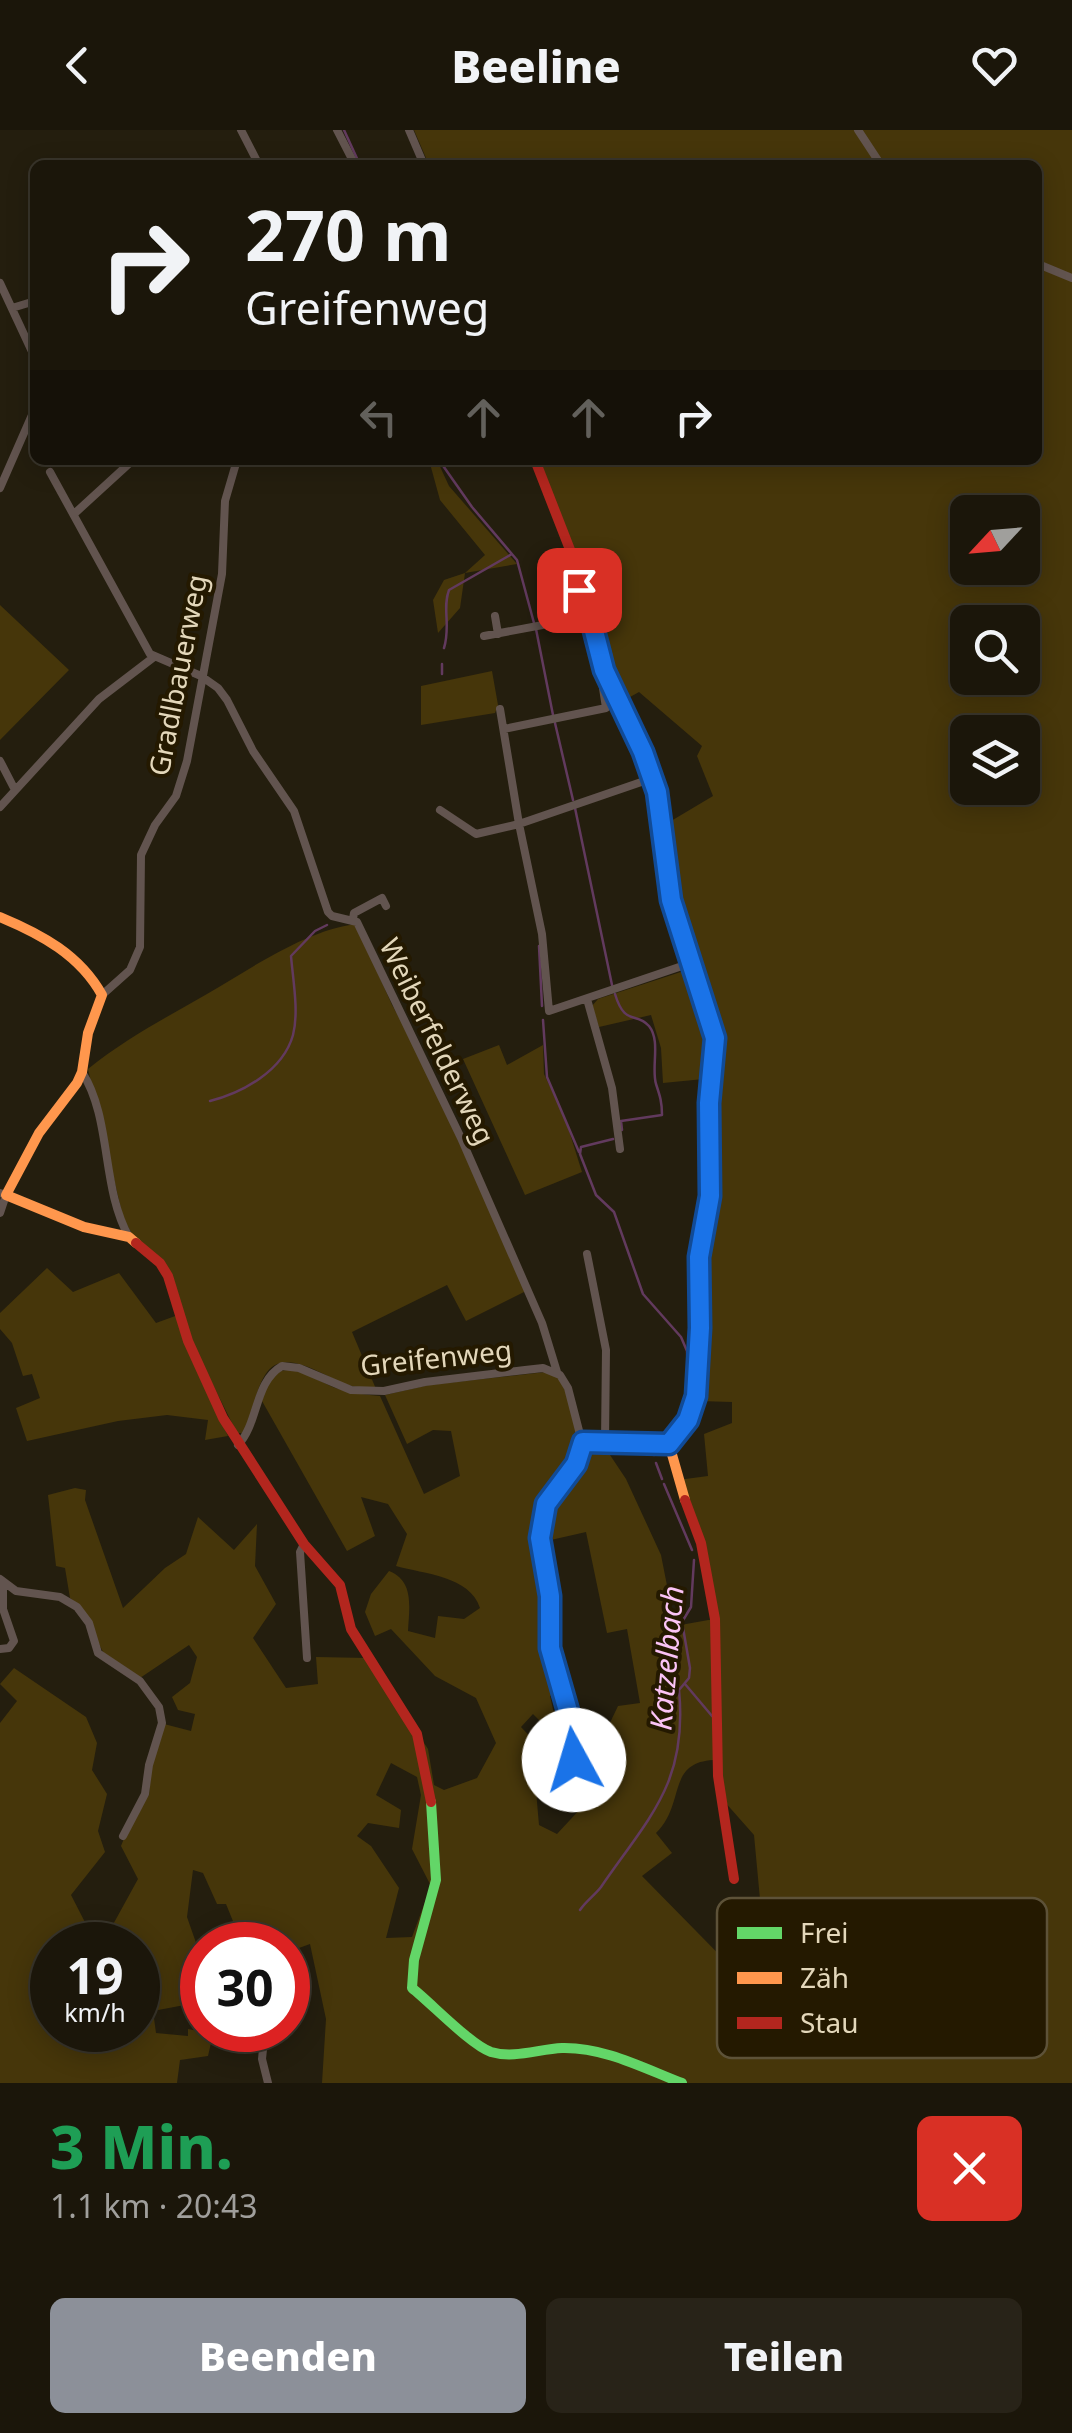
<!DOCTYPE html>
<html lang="de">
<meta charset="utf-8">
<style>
body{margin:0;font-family:"Noto Sans",sans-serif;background:#282318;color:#f1f3f6;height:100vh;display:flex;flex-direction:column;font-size:38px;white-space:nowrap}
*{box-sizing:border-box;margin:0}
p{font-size:32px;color:#a09f9c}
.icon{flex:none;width:55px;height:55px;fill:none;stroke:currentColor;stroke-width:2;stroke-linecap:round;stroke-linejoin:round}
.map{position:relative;height:1953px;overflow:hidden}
.panel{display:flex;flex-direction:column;background:#1b160a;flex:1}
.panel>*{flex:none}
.top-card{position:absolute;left:30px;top:30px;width:1012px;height:305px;border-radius:15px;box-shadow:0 5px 25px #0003,0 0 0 2px #39352b;background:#1b160a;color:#f1f3f6;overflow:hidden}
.needle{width:65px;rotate:244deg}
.tools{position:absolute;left:950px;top:365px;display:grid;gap:20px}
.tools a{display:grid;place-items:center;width:90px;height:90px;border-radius:15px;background:#1b160a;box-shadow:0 5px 25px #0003,0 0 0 2px #39352b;font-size:50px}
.speed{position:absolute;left:30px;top:1792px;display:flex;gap:20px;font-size:50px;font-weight:700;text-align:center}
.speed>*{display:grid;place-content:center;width:130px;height:130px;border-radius:50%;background:#1b160a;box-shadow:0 5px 25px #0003,0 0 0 2px #39352b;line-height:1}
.speed small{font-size:25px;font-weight:400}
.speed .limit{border:15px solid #d22;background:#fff;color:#111}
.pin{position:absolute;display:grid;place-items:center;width:85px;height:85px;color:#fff;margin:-42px;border-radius:20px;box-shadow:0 5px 15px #0006}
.me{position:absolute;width:110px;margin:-55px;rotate:354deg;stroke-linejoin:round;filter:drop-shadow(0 0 8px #0008)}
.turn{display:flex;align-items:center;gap:35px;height:210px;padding:0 50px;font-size:45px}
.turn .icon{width:130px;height:130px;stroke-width:2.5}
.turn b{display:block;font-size:70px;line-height:85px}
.lanes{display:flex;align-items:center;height:95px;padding:0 50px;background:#0003;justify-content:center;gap:50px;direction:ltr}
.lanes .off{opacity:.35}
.round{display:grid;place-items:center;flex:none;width:105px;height:105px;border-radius:15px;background:#282318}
.summary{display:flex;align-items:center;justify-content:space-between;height:170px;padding:0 50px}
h1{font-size:60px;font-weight:800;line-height:75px;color:#1e9e55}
.action{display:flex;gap:20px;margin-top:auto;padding:20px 50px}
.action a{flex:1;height:115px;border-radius:15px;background:#8c9099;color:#fff;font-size:40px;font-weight:800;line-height:115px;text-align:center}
.action a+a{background:#282318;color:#f1f3f6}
header{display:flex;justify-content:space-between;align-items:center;height:130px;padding:0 50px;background:#1b160a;font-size:45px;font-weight:800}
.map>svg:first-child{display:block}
.green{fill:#46360a;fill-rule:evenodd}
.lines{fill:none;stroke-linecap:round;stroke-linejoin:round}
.stream{stroke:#623a5e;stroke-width:2.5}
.street{stroke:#62544f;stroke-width:8}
.fast{stroke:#63d668;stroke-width:10}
.slow{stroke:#ff974d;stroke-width:10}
.jam{stroke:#b3261e;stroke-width:10}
.route-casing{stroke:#114b97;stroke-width:25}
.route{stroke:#1a73e8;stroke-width:18}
.labels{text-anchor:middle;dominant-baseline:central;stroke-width:8;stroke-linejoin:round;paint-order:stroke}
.street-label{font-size:28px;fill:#e3d7ba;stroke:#241900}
.water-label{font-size:30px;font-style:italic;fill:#fbc3f6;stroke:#241900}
.key{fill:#241900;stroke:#5d5238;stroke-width:2.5}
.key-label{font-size:28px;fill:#e3d7ba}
</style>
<header><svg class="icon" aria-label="back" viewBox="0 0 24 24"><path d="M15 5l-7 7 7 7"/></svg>Beeline<svg class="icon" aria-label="heart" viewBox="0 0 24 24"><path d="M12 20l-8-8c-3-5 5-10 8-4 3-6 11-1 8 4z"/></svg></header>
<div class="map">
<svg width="1072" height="1953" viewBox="0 0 1072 1953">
<rect width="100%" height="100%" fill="#241e0e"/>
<path class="green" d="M414 0H1072V1953H322L326 1889 310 1814 288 1822 286 1808 237 1801 226 1774H217L203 1743 193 1740 187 1787 201 1827 184 1831 190 1874 153 1881 156 1903 188 1906V1899L213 1904 208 1926 180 1930 177 1953H0V1593L17 1571 0 1554 14 1538 86 1587 97 1613 92 1640 107 1664 98 1701 105 1722 71 1765 89 1800H110L138 1749 121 1716 134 1684 149 1665 152 1633 164 1594 191 1601 195 1584 178 1580 172 1567 190 1553 197 1527 189 1515 140 1548C126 1540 108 1533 101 1518 91 1497 90 1482 70 1468L65 1438 56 1436 48 1365 75 1358 86 1360 85 1370 123 1478 165 1438 186 1424 198 1387 234 1420 257 1394 255 1436 276 1474 253 1508 286 1558 318 1554 316 1527 368 1528 428 1619 434 1655 444 1660 477 1648 496 1613 476 1568 435 1546 391 1499 375 1506 365 1482 371 1464 389 1441C415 1451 409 1479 408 1501L435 1508 438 1486 464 1489 480 1478C470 1446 424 1444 396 1436L407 1404 388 1374 361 1367 375 1406 347 1421 262 1271C265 1262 268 1248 277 1243 295 1232 322 1255 339 1259 353 1263 366 1265 380 1266L424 1364 460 1346 451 1301 433 1300 407 1314 385 1265 429 1255 546 1242 561 1249C566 1265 582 1302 581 1316 579 1338 552 1354 544 1374 528 1413 547 1436 549 1473 551 1515 541 1520 561 1563L550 1566 554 1584 544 1595 533 1584 521 1597 541 1618 533 1626 539 1695 557 1704 594 1664 596 1622 618 1576 640 1573 627 1499 607 1503 586 1402 542 1412 549 1376 587 1315 604 1316 626 1349 661 1425 675 1496 714 1489 701 1413 678 1350 708 1346 704 1304 732 1293V1272L699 1271 719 908C705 851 679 799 669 742 666 726 667 710 666 694L713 666 697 626 702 616 639 562 621 572 608 542 579 434 537 330H1038V35H429ZM968 382H1022V438H968ZM968 492H1022V548H968ZM968 602H1022V658H968ZM713 1630 716 1662 754 1705 764 1812 779 1833 752 1858 642 1746 672 1723 656 1703C686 1674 666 1633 713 1630ZM391 1633 417 1647 421 1665 412 1719 431 1756 412 1807 386 1808 399 1758 371 1716 357 1706 368 1693 399 1698 401 1680 376 1665ZM52 1815H138V1900H52Z
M429 330H437L449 356 517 434 465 443 460 478 438 503 433 470 444 450 465 443 485 425 440 370Z
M0 475 69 540 0 610Z
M492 541 498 575 495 583 421 595V556Z
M356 794 392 875 418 921 526 1161 466 1191 447 1155 352 1202 376 1259C369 1258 360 1258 352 1256 328 1251 285 1213 265 1245 256 1259 253 1281 247 1298L242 1303H237L192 1213 169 1141 132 1104 123 1087 88 939C125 909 167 887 207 864 250 839 306 800 356 794Z
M690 839 710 899 714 948 663 953 661 918 651 885 599 897 592 876 598 869Z
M499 915 507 935 543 915 544 944 565 988 582 1042 525 1065 463 929Z
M47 1138 73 1162 119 1143 156 1193 178 1185 209 1267 228 1306 205 1310 208 1290 167 1285 118 1291 27 1311 16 1278 40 1268 32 1244 23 1246 12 1213 0 1199V1183Z"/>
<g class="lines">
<path class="stream" d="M344 0 360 35
M439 330 472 377 517 430 534 493
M536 499 553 585
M444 518C451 496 442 478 449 460L512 424
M442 534V544
M555 593 573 670
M575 678 612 855
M539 816 542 876
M615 864C625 897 636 881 649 896 661 911 651 937 656 954 660 966 662 972 662 985L621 991 622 1000
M543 890 547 947 579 1022
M210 971C242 963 283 941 293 905 299 882 293 850 291 826L315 801 327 795
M613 1009 581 1017 580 1024 596 1065 614 1082 643 1164 681 1207 687 1221 688 1244
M687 1270V1252
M663 1310 685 1275
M654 1318V1325
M656 1333 662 1349
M664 1354 692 1420
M685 1554 712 1586
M580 1780C586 1771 595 1765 601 1757 649 1687 688 1653 679 1560L689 1548 690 1538 682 1492 691 1477 694 1430"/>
<path class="street" d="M241 0 259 35
M337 0 355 35
M409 0 424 35
M858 0 881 35
M1038 134 1072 148
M0 153 35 228
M12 178 35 171
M50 342 150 524 201 546 218 558 227 570 253 621 294 681 328 782 332 786 357 792 461 1008 542 1193 557 1242
M0 358 35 278
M74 384 133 330
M495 486 498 504
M484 506 564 491 573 483 582 454
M504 599 606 578 601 545 604 540
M0 631 15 660
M653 648 519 694 542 804 549 881 691 833
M0 677 99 569 154 527
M440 680 476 704 519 694 500 579
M353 789 354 783 382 768 386 776
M102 865 130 840 140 817 141 725 155 695 176 666 187 631 222 444 225 371 237 330
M587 869 612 958 620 1019
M82 942C112 989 101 1058 129 1107
M0 1063 6 1065 0 1083
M587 1124 606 1220 605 1311
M583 1312 669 1314
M238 1315C259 1293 254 1252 282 1236L299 1238 351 1260 384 1261 425 1252 525 1240 543 1238 560 1245 568 1258 583 1316 576 1334 546 1374 540 1408 550 1466V1518L571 1588 574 1630 562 1642
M304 1414 300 1422 307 1528
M0 1449 16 1461 60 1467 77 1477 89 1493 98 1523 140 1551 159 1577 162 1593 149 1635 145 1664 123 1706
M0 1519 9 1518 14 1511 3 1479V1454
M232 1807V1815
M265 1900 262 1929 268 1953"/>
<path class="fast" d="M431 1672 436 1750 414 1830 412 1858C432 1874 471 1915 491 1922 514 1929 539 1919 562 1918 604 1917 643 1938 682 1953"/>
<path class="slow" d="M0 787C41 804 80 825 102 865L88 903 82 942 77 953 39 1003 6 1065 84 1097 129 1107 136 1113
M685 1370 669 1314 688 1290 696 1266 699 1127 710 1066 709 973 715 909 699 858"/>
<path class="jam" d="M535 330 576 435 604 540 643 622 657 661 671 771 699 858
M136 1113 160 1133 168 1146 188 1211 223 1288 304 1414 340 1455 351 1499 417 1604 431 1672
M685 1370 701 1413 715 1489 718 1646 734 1749"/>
</g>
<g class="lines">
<g class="route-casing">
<path id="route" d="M574 1630 570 1588 550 1518V1466L540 1408 546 1374 576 1334 583 1312 669 1314 688 1290 696 1266 700 1198 699 1127 710 1066 709 973 715 908 671 770 657 662 643 622 604 540 582 454 579 460"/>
</g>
<use href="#route" class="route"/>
</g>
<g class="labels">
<g class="street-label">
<text transform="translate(177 545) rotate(-79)">Gradlbauerweg</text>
<text transform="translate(438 911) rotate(64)">Weiberfelderweg</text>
<text transform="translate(436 1227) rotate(-6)">Greifenweg</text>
</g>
<g class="water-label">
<text transform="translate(666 1528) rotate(-85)">Katzelbach</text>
</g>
</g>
<rect x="717" y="1768" width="330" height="160" rx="15" class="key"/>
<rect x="737" y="1797" width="45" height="12" fill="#63d668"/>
<rect x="737" y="1842" width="45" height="12" fill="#ff974d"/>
<rect x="737" y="1887" width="45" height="12" fill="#b3261e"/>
<g class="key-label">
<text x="800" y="1813">Frei</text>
<text x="800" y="1858">Zäh</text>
<text x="800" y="1903">Stau</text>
</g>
</svg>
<div class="tools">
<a><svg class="needle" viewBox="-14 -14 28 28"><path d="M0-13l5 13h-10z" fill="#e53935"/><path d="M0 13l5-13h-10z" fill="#a09f9c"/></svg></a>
<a><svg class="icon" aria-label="search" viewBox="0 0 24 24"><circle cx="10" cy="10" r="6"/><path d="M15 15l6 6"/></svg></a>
<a><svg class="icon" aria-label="layers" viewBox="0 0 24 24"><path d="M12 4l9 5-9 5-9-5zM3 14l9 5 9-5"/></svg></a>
</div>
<div class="speed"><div>19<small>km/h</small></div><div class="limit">30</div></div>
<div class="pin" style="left:579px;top:460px;background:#d93025"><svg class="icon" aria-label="arrive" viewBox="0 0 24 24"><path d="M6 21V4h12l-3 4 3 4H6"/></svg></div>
<svg class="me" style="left:574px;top:1630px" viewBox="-20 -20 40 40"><circle r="19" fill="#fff"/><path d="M0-13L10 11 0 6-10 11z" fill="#1a73e8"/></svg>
<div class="top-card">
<div class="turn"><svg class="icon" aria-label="right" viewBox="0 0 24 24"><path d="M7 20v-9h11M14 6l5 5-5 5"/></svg><div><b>270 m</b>Greifenweg</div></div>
<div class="lanes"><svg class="icon off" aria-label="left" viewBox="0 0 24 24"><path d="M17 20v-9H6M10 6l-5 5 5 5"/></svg><svg class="icon off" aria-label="ahead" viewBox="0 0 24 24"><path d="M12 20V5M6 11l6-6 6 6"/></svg><svg class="icon off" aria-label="ahead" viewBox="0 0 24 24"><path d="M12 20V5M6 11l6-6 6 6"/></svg><svg class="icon" aria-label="right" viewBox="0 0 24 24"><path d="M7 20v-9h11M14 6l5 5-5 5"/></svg></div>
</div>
</div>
<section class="panel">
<div class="summary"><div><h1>3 Min.</h1><p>1.1 km · 20:43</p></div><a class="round" style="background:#d93025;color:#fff"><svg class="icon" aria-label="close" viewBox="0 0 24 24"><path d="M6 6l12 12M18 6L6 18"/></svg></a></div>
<div class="action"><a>Beenden</a><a>Teilen</a></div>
</section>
